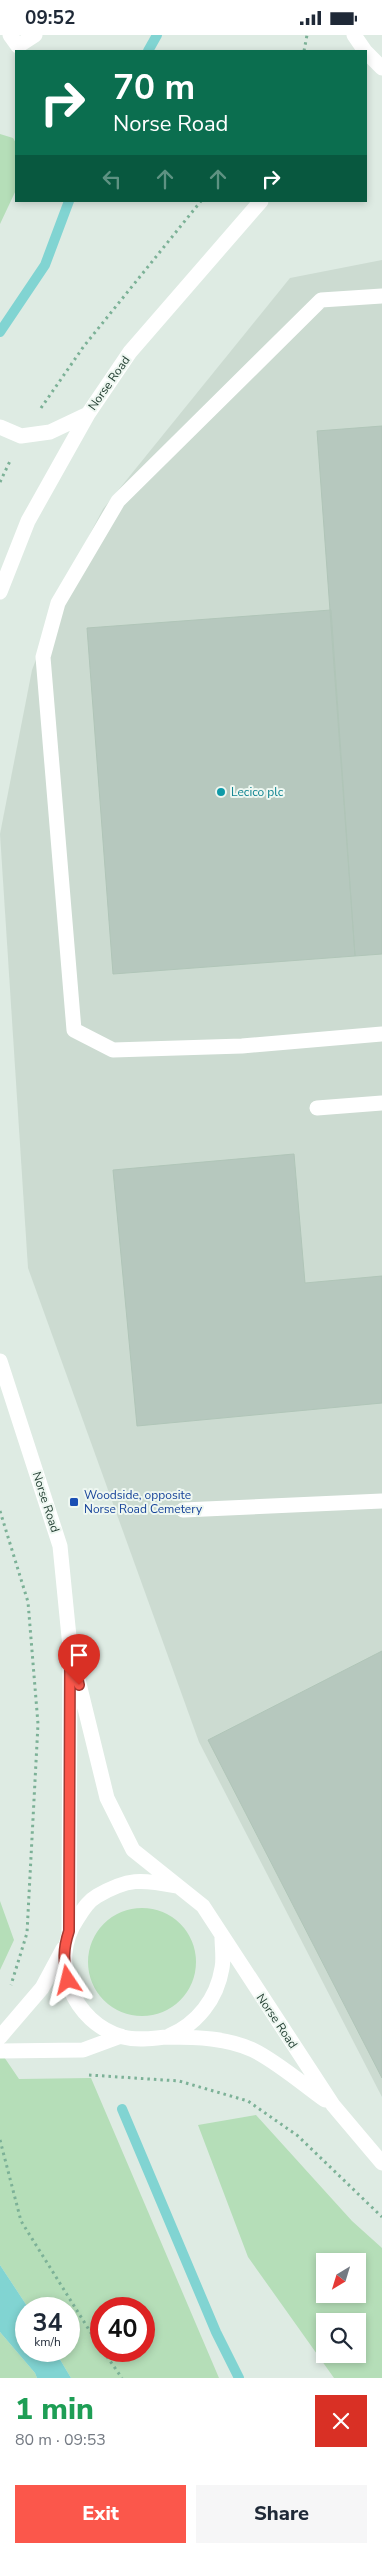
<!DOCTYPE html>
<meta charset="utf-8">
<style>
body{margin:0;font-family:"Nunito Sans",sans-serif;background:#f6f6f7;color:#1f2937;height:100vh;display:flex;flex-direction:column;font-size:19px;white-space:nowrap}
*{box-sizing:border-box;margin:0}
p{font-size:16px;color:#747a83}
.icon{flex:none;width:28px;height:28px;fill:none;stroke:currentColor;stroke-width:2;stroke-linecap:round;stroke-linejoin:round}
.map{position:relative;height:2343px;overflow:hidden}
.drawer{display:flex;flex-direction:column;background:#fff;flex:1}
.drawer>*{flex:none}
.banner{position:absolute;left:15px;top:15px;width:352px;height:152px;border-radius:0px;box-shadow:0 2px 8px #0003;background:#0b6e4f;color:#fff;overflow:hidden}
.needle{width:32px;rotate:218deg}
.fabs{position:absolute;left:316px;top:2218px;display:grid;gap:10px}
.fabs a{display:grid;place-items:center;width:50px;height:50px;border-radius:0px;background:#fff;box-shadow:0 2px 8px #0003;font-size:25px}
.speed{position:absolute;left:15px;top:2262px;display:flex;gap:10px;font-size:25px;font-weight:700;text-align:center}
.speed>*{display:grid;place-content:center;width:65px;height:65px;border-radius:50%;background:#fff;box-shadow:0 2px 8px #0003;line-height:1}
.speed small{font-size:12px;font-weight:400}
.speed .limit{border:8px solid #d22;background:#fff;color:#111}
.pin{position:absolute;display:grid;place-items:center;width:42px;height:42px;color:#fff;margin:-51px -21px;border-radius:50% 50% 50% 0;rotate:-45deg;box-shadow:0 0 5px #0007}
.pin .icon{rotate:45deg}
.me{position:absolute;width:55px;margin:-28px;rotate:350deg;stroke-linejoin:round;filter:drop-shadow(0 0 4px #0008)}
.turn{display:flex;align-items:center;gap:18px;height:105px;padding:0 15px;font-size:22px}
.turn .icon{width:65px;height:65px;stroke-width:2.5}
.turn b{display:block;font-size:35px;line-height:42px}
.lanes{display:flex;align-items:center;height:48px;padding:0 15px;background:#0003;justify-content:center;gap:25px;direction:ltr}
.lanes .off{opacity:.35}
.round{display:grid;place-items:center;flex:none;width:52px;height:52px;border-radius:0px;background:#f6f6f7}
.headline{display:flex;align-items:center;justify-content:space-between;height:85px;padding:0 15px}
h1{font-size:30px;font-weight:800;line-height:38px;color:#1e9e55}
.action{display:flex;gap:10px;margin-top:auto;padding:10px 15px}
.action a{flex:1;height:58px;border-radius:0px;background:#fb574b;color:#fff;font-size:20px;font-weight:800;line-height:58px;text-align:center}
.action a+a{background:#f6f6f7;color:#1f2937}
.status{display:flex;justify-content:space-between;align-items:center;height:35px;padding:0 25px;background:#fff;direction:ltr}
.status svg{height:14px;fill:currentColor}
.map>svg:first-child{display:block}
.built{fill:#ccdbd1}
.green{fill:#b5deb8;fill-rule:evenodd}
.water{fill:#81d4d2}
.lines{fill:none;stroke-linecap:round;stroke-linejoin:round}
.stream{stroke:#81d4d2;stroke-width:10}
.building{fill:#b6c8be;stroke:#b0c5b8}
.path{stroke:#7cb197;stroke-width:3;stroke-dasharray:2.5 4;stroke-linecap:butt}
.minor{stroke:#fff;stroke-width:15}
.route-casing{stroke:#a33931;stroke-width:12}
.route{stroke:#fb574b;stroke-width:9}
.culture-dot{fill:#0f9aa8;stroke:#eef7f1;stroke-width:2}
.transit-dot{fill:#1a4fb4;stroke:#eef7f1;stroke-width:2}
.labels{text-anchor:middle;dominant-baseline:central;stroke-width:4;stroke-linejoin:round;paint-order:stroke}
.street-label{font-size:12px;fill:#1e3b2e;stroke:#eef7f1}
.culture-label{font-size:12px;fill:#0d838f;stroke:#eef7f1;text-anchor:start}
.transit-label{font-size:12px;fill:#164399;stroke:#eef7f1;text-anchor:start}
</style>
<div class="status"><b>09:52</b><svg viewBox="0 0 49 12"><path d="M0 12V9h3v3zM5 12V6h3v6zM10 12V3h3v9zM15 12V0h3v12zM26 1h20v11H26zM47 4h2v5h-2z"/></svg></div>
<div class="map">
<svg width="382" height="2343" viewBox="0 0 382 2343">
<rect width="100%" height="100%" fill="#deebe3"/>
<path class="built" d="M382 225V2062L199 1707 28 1233 0 799 32 635 68 541 103 474 290 243Z"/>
<path class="green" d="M0 99 13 103 16 108V155L0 189Z
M0 1866 14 1905 0 1935Z
M88 1927a54 54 0 1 1 108 0a54 54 0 1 1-108 0Z
M0 2016 19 2044 91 2043 219 2343H71L55 2316H69V2274H29L0 2230ZM101 2274H144V2316H101Z
M256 2080 352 2186 382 2213V2343H334L248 2222 198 2090ZM358 2226V2259H325V2226ZM358 2286V2319H325V2286Z
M0 2297 35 2338 37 2343H0Z"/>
<path class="water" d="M0 2230 29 2274H26V2316H55L71 2343H37L35 2338 0 2297Z"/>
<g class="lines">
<path class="stream" d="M148 16 157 0
M0 297 45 230 69 166
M122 2074 216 2297 239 2343"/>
</g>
<path class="building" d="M382 391V919L355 921 317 396Z
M331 575 355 921 113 939 87 593Z
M294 1119 305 1248 382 1241V1368L137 1391 113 1135Z
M382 1616V2043L208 1705Z"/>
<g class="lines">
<path class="path" d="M304 16 307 0
M41 373 84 311 201 166
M0 447 11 424
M0 1476 28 1567 38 1689 27 1898 11 1950
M89 2040 179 2046 248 2066 298 2101 382 2182
M0 2105 21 2186 101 2314
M103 2316 122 2343"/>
<path class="minor" d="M10 0 18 11 35 0
M354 0 365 16
M366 17 382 33
M382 261 321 265 118 466 58 568 43 622 74 995 113 1015 242 1011 382 999
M0 392 21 401 50 397 88 379
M0 557 28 486 88 379 130 317 261 166
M317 1073 382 1068
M0 1326 60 1511 70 1612 69 1896
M183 1475 382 1466
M70 1612 107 1763 133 1815 203 1871 333 2070 382 2128
M176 1851C141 1844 128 1843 97 1861 87 1867 83 1875 77 1884 48 1927 73 1988 123 2002 139 2006 152 2003 168 2002 196 2002 228 2003 253 2015 276 2026 304 2050 325 2065
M169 2001C197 1989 217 1964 222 1933 224 1924 222 1912 222 1902
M0 2002 42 1953 63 1914
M0 2016 83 2015 121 2001"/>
</g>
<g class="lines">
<g class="route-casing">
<path id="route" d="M68 1945C63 1927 63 1914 69 1896L70 1612 79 1650"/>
</g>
<use href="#route" class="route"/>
</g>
<circle class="culture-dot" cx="221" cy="757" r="5"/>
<rect class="transit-dot" x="69" y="1462" width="10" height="10" rx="2.5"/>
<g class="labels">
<g class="street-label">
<text transform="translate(109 348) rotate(-55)">Norse Road</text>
<text transform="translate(46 1467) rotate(72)">Norse Road</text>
<text transform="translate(277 1986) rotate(56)">Norse Road</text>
</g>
<g class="culture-label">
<text x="231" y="757">Lecico plc</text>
</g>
<g class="transit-label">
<text x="84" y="1460">Woodside, opposite<tspan x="84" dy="14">Norse Road Cemetery</tspan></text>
</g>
</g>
</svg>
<div class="fabs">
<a><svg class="needle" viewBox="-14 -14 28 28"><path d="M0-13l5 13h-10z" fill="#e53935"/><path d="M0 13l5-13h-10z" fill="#747a83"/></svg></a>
<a><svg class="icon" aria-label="search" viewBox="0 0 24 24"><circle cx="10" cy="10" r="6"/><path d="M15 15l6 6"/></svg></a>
</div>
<div class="speed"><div>34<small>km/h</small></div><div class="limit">40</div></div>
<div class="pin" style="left:79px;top:1650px;background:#d93025"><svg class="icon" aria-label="arrive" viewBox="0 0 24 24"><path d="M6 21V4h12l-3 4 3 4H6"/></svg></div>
<svg class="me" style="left:68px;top:1945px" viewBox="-20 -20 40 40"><path d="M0-17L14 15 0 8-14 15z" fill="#fb574b" stroke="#fff" stroke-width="4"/></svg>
<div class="banner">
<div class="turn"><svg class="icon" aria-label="right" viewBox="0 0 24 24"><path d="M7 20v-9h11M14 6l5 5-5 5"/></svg><div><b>70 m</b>Norse Road</div></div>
<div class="lanes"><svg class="icon off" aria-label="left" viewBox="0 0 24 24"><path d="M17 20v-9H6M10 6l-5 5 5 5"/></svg><svg class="icon off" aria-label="ahead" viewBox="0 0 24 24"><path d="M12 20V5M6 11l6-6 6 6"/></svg><svg class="icon off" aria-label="ahead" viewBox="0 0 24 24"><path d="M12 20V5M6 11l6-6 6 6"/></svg><svg class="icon" aria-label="right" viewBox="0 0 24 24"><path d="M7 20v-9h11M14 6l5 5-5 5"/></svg></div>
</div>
</div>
<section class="drawer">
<div class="headline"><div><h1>1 min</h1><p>80 m · 09:53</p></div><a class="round" style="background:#d93025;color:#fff"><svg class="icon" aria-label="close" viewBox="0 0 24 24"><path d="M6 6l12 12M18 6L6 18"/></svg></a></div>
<div class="action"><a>Exit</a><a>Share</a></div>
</section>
